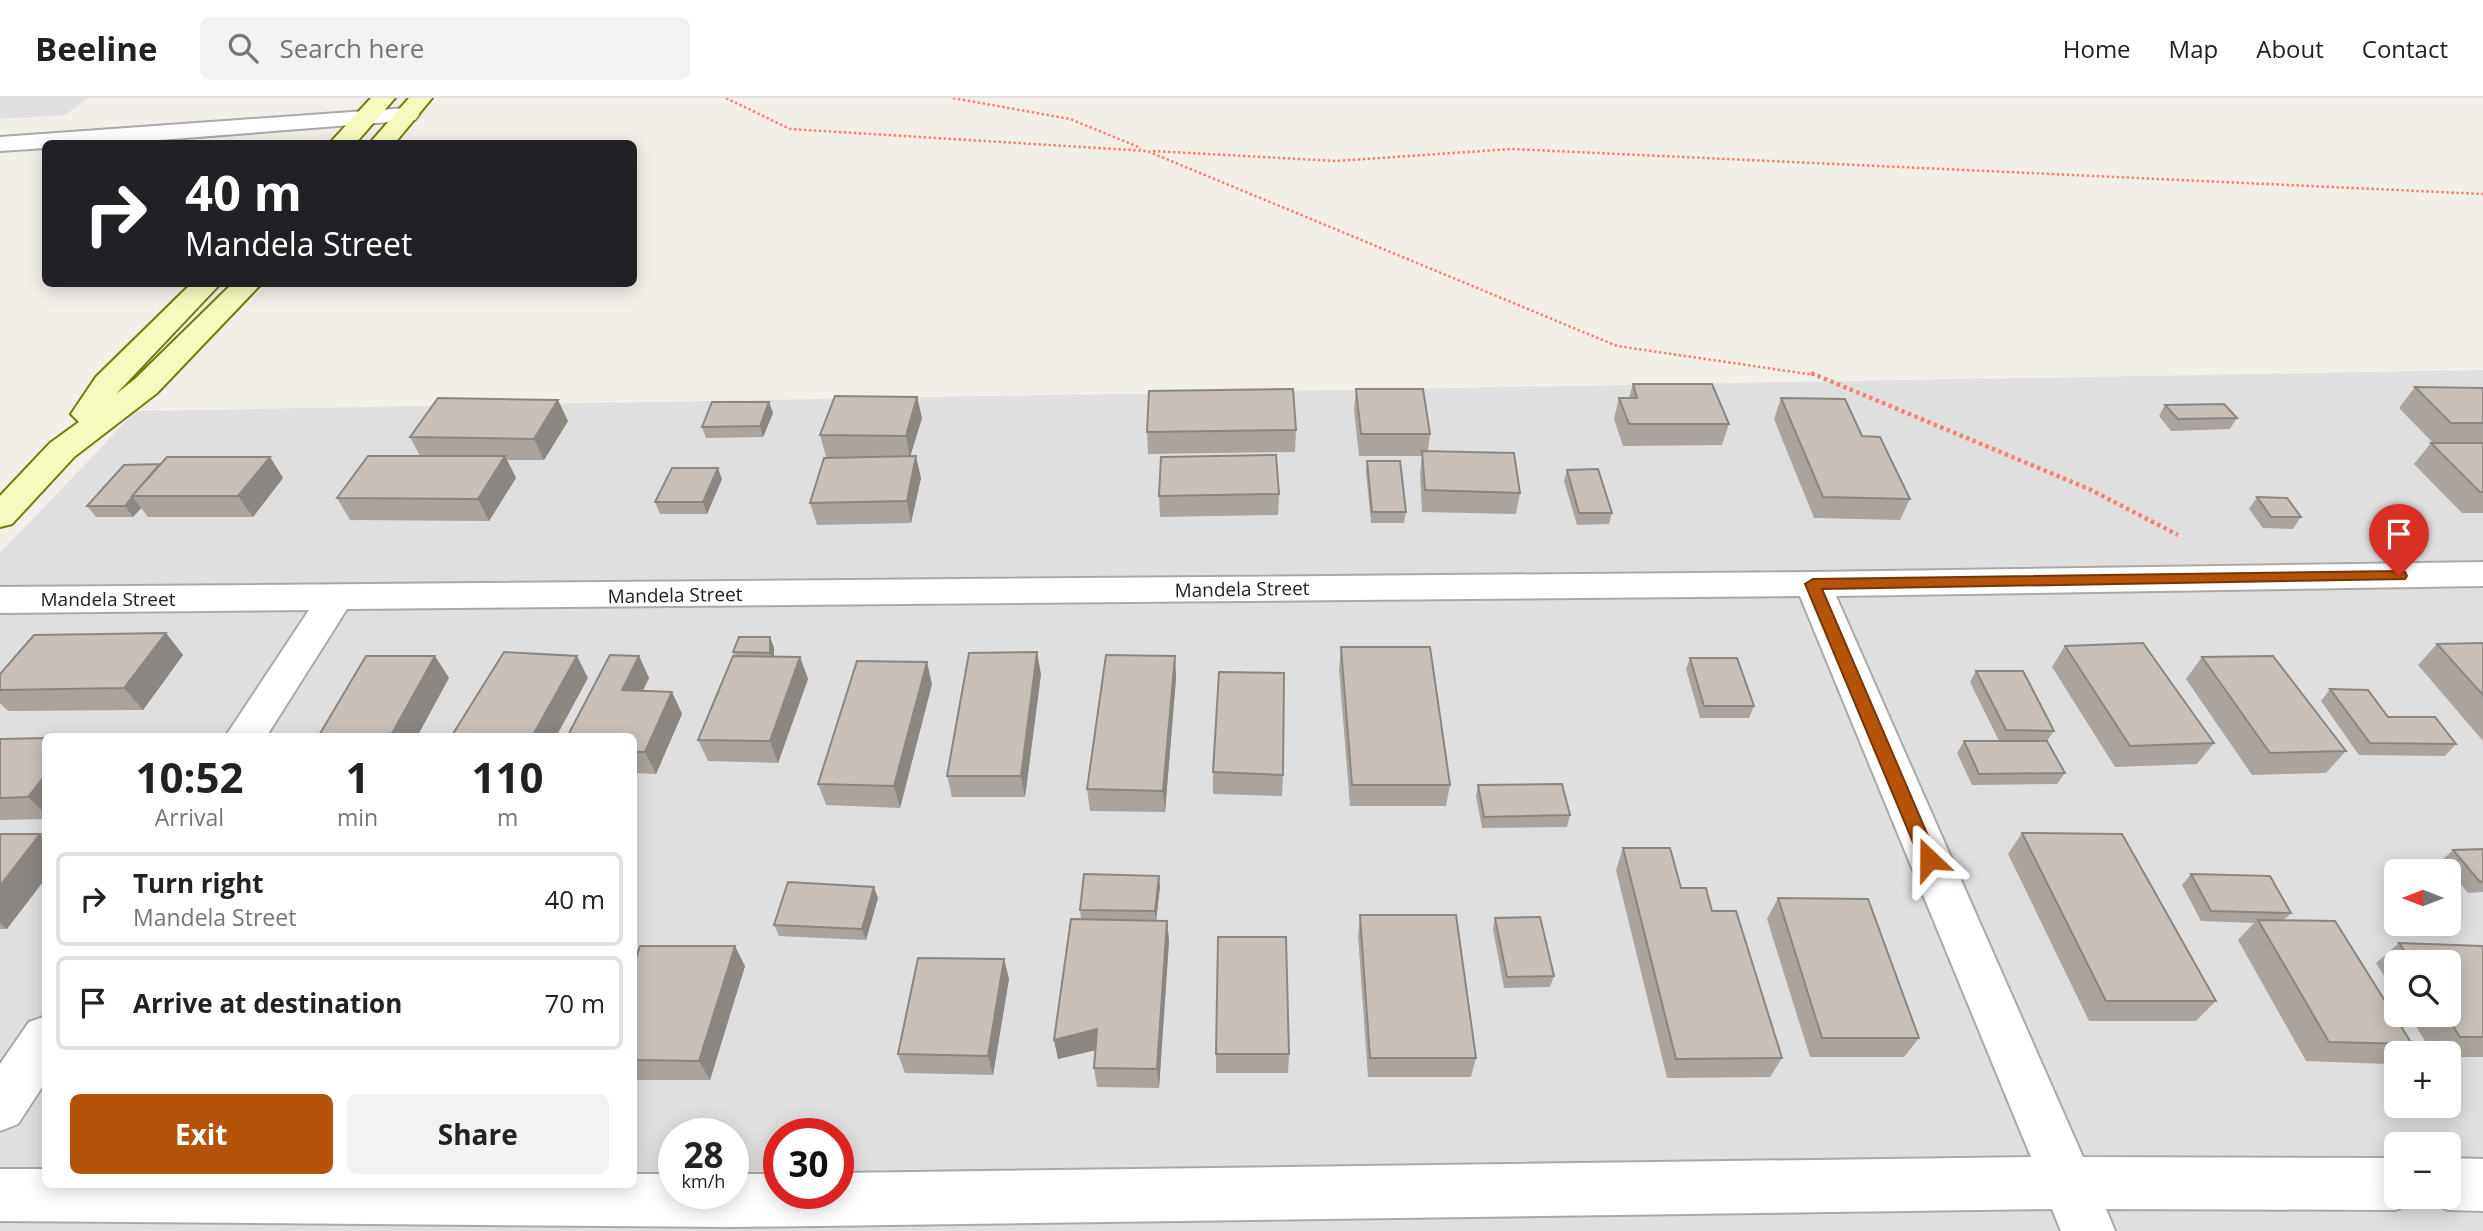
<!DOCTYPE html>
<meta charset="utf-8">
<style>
body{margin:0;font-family:"Open Sans",sans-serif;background:#f2f2f2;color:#222;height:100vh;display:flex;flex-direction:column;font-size:26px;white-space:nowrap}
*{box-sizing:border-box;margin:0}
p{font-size:23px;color:#767676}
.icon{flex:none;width:38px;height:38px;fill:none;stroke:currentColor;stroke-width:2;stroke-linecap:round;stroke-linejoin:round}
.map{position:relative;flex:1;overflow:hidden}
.sheet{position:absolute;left:42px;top:635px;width:595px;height:455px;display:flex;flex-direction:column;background:#fff;border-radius:10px;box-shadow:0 4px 18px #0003}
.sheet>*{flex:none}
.hud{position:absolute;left:42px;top:42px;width:595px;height:147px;border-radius:10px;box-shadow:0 4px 18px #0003;background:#202124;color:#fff;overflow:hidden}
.needle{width:46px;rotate:270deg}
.buttons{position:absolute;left:2384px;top:761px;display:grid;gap:14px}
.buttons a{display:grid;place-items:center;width:77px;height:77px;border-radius:10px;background:#fff;box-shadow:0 4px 18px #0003;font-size:35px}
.speed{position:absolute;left:658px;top:1020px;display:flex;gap:14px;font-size:35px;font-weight:700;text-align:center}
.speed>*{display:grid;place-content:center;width:91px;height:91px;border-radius:50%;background:#fff;box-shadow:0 4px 18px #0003;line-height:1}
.speed small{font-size:18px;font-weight:400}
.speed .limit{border:10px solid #d22;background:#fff;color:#111}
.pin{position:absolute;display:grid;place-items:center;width:60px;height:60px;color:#fff;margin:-72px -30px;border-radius:50% 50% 50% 0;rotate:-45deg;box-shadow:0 0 7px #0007}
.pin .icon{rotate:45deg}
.me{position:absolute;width:77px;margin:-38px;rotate:337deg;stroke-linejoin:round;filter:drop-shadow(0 0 5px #0008)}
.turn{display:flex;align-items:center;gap:24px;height:147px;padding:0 28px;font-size:32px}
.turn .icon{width:91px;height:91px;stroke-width:2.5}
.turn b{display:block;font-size:49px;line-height:60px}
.eta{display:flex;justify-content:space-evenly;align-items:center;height:119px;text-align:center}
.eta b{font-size:42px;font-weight:700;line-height:49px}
.primary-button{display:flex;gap:14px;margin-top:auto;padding:14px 28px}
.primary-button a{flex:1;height:80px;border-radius:10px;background:#b45309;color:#fff;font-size:28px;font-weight:700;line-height:80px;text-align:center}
.primary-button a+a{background:#f2f2f2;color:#222}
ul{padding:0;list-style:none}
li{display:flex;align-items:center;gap:21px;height:94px;margin:0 14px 10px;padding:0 14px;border:4px solid #e0e0e0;border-radius:10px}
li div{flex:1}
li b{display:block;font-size:26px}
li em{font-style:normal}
header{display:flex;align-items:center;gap:42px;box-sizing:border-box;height:98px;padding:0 35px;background:#fff;border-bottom:2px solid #e0e0e0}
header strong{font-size:33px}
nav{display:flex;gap:38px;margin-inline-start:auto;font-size:24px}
.search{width:490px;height:63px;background:#f2f2f2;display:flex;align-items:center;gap:18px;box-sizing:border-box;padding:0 24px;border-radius:10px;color:#767676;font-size:26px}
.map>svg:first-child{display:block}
.residential{fill:#e0dfdf;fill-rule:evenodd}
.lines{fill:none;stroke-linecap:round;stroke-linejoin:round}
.street-casing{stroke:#a9a9a9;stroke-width:4}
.secondary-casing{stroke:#707d05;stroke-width:4}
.path-far1{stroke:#fa8072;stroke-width:2.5;stroke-dasharray:2.5 2.5;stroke-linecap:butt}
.path{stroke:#fa8072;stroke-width:4.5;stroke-dasharray:3.5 3.5;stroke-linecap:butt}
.street{fill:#fff;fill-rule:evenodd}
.secondary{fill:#f7fabf;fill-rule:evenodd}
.wall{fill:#aba49e}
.shaded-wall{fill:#8b8681}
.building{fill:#c7bfb8;stroke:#8b8681;stroke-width:2}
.route{fill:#b45309;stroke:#753606;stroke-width:2}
.labels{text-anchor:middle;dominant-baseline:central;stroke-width:5;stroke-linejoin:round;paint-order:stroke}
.street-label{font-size:19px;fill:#222;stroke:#fff}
</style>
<header>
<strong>Beeline</strong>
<div class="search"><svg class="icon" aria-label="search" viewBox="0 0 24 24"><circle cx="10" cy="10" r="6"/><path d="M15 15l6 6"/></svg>Search here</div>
<nav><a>Home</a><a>Map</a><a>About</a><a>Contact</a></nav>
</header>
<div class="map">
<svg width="2483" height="1133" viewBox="0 0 2483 1133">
<rect width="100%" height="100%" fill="#f2efe9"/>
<path class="residential" d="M0 0H88L65 17 0 21Z
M2483 272V1133H0V455L136 313ZM46 639H634V1087H46ZM2396 774H2448V826H2396ZM2396 864H2448V917H2396ZM2396 956H2448V1008H2396ZM674 1036H733V1096H674ZM779 1036H838V1096H779ZM2396 1046H2448V1099H2396Z"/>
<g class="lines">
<g class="street-casing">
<path id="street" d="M407 10 415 12 419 17 415 22 108 46H46V50L0 53V39Z
M2483 464V488L1836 498 2083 1059 2396 1060V1099H2417L2415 1104 2396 1112 2106 1111 2115 1133H2061L2052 1111 735 1129 0 1123V1071H46V1087H634V1076H674V1096H733V1076H779V1096H838V1075L2031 1059 1800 498 347 511 266 639H225L309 512 0 515V489L1813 474Z
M46 918V983L18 1026 0 1033V966L29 924Z
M2448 1060 2483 1061V1113L2448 1112 2429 1104 2427 1099H2448Z"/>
</g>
<g class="secondary-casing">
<path id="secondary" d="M371 0H395L355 46H329Z
M409 0H432L394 46H369Z
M191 186H220L116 296 135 281 232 186H261L157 295 74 359 12 426 0 429V398L50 345 79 324 71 316 96 279Z"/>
</g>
<path class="path-far1" d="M726 0 790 31 1147 53 1617 248 1815 277
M953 0 1070 21 1141 50
M1153 53 1336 63 1511 51 2483 96"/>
<path class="path" d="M1811 275 2089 391 2178 437"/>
<use href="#street" class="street"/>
<use href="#secondary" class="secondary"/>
</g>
<path class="wall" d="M1633 286 1729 326 1722 347 1623 348 1614 321 1619 300H1629Z
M2415 289 2483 290V415H2462L2414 366 2431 345H2433L2399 310Z
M1356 291 1430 336 1428 353 1520 395 1516 416 1422 414 1420 375 1422 358H1359L1354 312Z
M917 299 922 320 910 358 921 380 911 425 817 427 810 405 871 359H826L820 337Z
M1781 300 1862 338 1910 401 1900 422 1814 420 1774 321Z
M2165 307 2237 320 2230 331 2171 333 2159 318Z
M773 315 763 339 706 340 702 329Z
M568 323 544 362H507L516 380 489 423 350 422 337 400 420 358 410 339Z
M1296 332 1295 354 1148 356 1147 334Z
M270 359 283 380 253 419H148L141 410 133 419H96L87 408 160 366Z
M1367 363 1406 414 1404 425H1371L1366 374Z
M1567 372 1612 415 1609 426 1577 427 1564 383Z
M722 381 707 416H660L655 404Z
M1279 396 1278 417 1160 419 1159 398Z
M2257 399 2301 419 2293 431 2263 430 2249 411Z
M166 535 183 557 143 612 8 613 0 605V576Z
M770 539 774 550V559H800L808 581 778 665 708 663 698 642 734 558 733 554Z
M2483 545V643L2418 567 2437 546Z
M2065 548 2214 645 2197 666 2115 669 2052 569Z
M1341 549 1450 687 1446 708H1350L1339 571Z
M639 558 649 580 643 593 672 594 682 616 656 676 634 675V639Z
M1175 558 1176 580 1165 714 1090 713 1087 691Z
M2202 559 2346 653 2326 675 2252 677 2186 581Z
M1690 560 1754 608 1749 620H1700L1686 571Z
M1976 573 2054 633 2047 643 2065 675 2057 686 1972 687 1957 655 1964 643H1999L1970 584Z
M1041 576 1025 699H952L947 678Z
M932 586 900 710 826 707 818 686Z
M2330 591 2388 619 2456 646 2445 658 2359 657 2321 603Z
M46 640V721L0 722V641Z
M1213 674 1283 677 1282 698 1213 696Z
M1478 687 1570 717 1567 729 1482 730 1476 698Z
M2022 735 2216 903 2196 923H2089L2008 756Z
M0 736 7 831H0Z
M1623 750 1681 790 1712 813 1782 960 1770 979 1667 980 1616 772Z
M2483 751V794L2468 795 2441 763 2453 752Z
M2191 776 2291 815 2284 822 2412 946 2400 956H2396V959L2387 966 2306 963 2238 842 2254 825 2201 823 2182 787Z
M1160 789 1156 822 1167 823 1169 843 1159 990 1097 989 1094 970 1096 952 1058 961 1054 942 1081 821 1080 812Z
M878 800 866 842 779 838 774 827Z
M1778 800 1919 940 1904 959H1810L1767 821Z
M1360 817 1476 960 1471 979H1368L1358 838Z
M1495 820 1554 878 1550 889 1504 890 1493 831Z
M2399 845 2483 849V959H2448V956H2433L2409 917H2448V864H2396V897L2376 865Z
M1004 861 1009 881 993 977 905 975 898 956Z
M634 866 745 868 710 982H634Z
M1216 956H1289L1288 975H1216Z"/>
<path class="shaded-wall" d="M917 299 922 320 910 359 906 338Z
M558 302 568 323 544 362 534 341Z
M769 304 773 315 763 339 760 328Z
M505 358 516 380 489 423 478 401Z
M916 358 921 380 911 425 907 403Z
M270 359 283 380 253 419 238 398Z
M718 370 722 381 707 416 703 404Z
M133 399 141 410 133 419 125 408Z
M166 535 183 557 143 612 124 590Z
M770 539 774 550V566L770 555Z
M1037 554 1041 576 1025 699 1021 678Z
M435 558 449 580 417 639H390Z
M577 558 588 580 556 639H532Z
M639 558 649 580 632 613 622 592Z
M1175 558 1176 580 1165 714 1163 693Z
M800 559 808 581 778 665 770 643Z
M927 564 932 586 900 710 894 688Z
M672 594 682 616 656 676 645 654Z
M46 676V716L28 699Z
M40 736 46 741V780L7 831 0 825V788Z
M1159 778 1160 789 1156 824 1155 813Z
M874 789 878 800 866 842 862 831Z
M1167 823 1169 843 1159 990 1157 971Z
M735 848 745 868 710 982 699 963Z
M1004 861 1009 881 993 977 988 958Z
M1097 931 1100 951 1058 961 1054 942Z"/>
<path class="building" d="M1633 286H1712L1729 326H1629L1619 300H1637Z
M2415 289 2483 290V325H2451Z
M1293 291 1296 332 1147 334 1149 293Z
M1356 291H1423L1430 336H1361Z
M835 298 917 299 906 338 820 337Z
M438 300 558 302 534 341 410 339Z
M1781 300 1845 301 1862 338 1880 339 1910 401 1823 399Z
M712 304H769L760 328 702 329Z
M2224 306 2237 320 2178 321 2165 307Z
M2431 345H2483V394H2480Z
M1422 353 1514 355 1520 395 1425 392Z
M1276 357 1279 396 1159 398 1161 359Z
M368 358H505L478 401 337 400Z
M916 358 907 403 810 405 824 360Z
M167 359H270L238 398H132Z
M1367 363H1400L1406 414H1372Z
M160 366 132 398H133L125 408H87L124 367Z
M672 370H718L703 404H655Z
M1598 371 1612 415H1579L1567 372Z
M2257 399 2287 400 2301 419H2271Z
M166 535 124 590 0 592V576L34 537Z
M739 539H770V555L733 554Z
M2143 545 2214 645 2130 648 2065 548Z
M2483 545V597L2437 546Z
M1341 549H1430L1450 687H1352Z
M504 554 577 558 532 639H451Z
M1037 554 1021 678H947L969 555Z
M610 557 639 558 622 592 672 594 645 654H634V639H567Z
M1106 557 1175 558 1163 693 1087 691Z
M366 558H435L390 639H318Z
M733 558 800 559 770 643 698 642Z
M2273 558 2346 653 2270 655 2202 559Z
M1690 560H1737L1754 608H1704Z
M857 563 927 564 894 688 818 686Z
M1976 573H2023L2054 633 2006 632Z
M1219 574 1284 575 1283 677 1213 674Z
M2330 591 2368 592 2388 619H2435L2456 646 2370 645Z
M46 640V676L28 699 0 700V641Z
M1964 643H2047L2065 675 1979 676Z
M1562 686 1570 717 1484 719 1478 687Z
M2022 735 2122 736 2216 903H2106Z
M0 736H40L0 788Z
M1623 750H1670L1681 790H1706L1712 813H1736L1782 960 1676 961Z
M2483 751V783L2480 784 2453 752Z
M1084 776 1159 778 1155 813 1080 812Z
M2191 776 2270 778 2291 815 2211 813Z
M788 784 874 789 862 831 774 827Z
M1778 800 1868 801 1919 940H1822Z
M1360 817H1456L1476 960H1370Z
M1540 819 1554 878 1507 879 1495 820Z
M1071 821 1167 823 1157 971 1094 970 1097 931 1054 942Z
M2258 822 2335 823 2412 946 2329 944Z
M1218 839H1286L1289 956H1216Z
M2399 845 2482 848 2483 849V939H2460L2446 917H2448V864H2412Z
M640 848H735L699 963 634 962V866Z
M918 860 1004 861 988 958 898 956Z"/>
<path class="route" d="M2399 473 2405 474 2407 478 2405 481 1822 491 1938 761 1936 766 1929 768 1923 766 1920 761 1805 486 1813 481Z"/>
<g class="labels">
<g class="street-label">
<text transform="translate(1242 491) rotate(-1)">Mandela Street</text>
<text transform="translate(675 497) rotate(-1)">Mandela Street</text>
<text x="108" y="501">Mandela Street</text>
</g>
</g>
</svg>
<div class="buttons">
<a><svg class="needle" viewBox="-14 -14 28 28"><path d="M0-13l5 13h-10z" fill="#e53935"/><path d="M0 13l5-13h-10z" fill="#767676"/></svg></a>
<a><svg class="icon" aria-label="search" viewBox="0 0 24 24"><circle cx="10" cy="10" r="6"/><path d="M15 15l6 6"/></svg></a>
<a>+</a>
<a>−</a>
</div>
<div class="speed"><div>28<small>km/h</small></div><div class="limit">30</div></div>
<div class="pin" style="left:2399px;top:478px;background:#d93025"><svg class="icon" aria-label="arrive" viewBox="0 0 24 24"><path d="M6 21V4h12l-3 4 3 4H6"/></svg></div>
<svg class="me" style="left:1929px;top:761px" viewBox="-20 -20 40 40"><path d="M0-17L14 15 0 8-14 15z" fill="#b45309" stroke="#fff" stroke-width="4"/></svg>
<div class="hud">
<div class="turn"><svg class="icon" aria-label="right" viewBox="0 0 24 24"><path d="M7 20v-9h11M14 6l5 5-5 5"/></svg><div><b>40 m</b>Mandela Street</div></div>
</div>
<section class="sheet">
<div class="eta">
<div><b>10:52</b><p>Arrival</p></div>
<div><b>1</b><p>min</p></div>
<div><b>110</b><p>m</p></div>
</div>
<ul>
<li><svg class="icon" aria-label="right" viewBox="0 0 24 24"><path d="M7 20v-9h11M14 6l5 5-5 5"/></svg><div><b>Turn right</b><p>Mandela Street</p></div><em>40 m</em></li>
<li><svg class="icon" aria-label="arrive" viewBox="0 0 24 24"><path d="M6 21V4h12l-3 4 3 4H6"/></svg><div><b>Arrive at destination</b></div><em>70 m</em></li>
</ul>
<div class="primary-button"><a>Exit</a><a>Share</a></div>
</section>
</div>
